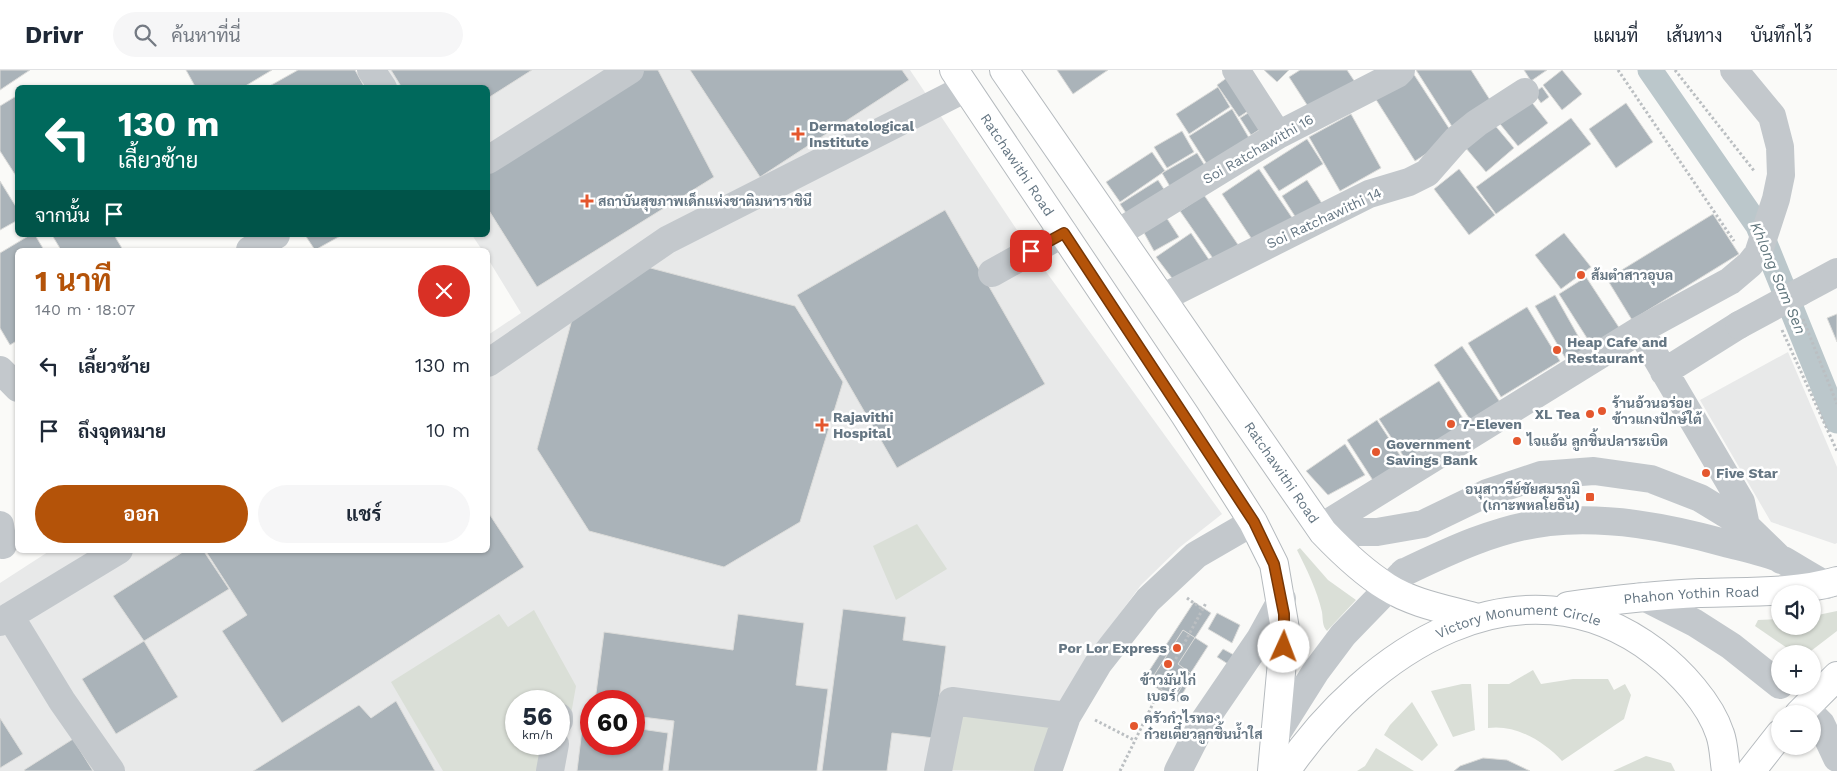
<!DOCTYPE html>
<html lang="th">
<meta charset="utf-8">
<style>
body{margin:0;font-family:"Work Sans",Sarabun,sans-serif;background:#f6f6f7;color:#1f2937;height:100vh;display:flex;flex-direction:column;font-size:19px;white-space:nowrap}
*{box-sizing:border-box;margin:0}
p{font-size:16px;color:#747a83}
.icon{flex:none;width:28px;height:28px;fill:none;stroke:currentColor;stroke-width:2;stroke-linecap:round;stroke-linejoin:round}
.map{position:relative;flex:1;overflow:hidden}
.details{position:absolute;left:15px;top:178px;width:475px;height:305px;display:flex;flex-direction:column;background:#fff;border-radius:8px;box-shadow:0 1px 4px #0004}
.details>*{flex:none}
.guide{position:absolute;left:15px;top:15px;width:475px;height:152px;border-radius:8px;box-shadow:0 1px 4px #0004;background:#00695c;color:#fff;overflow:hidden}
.tools{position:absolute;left:1771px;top:515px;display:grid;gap:10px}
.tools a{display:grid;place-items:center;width:50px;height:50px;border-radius:50%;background:#fff;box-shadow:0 1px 4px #0004;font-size:25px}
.speed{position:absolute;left:505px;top:620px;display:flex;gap:10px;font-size:25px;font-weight:700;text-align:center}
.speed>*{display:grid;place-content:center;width:65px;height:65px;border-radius:50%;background:#fff;box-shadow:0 1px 4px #0004;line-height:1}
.speed small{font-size:12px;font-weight:400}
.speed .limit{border:8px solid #d22;background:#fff;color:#111}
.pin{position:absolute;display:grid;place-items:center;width:42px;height:42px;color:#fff;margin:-21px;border-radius:10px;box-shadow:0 2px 8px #0006}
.me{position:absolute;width:55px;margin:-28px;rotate:2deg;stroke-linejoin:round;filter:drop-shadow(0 0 4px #0008)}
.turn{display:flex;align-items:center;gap:18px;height:105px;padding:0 20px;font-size:22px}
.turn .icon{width:65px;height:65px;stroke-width:2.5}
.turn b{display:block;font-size:35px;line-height:42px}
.then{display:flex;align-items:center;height:48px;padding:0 20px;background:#0003;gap:10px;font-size:19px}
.round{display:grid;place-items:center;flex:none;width:52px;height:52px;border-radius:26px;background:#f6f6f7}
.headline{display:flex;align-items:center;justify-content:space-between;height:85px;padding:0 20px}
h1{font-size:30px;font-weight:700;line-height:38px;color:#b45309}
.button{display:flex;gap:10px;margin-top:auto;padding:10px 20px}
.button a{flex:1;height:58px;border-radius:30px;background:#b45309;color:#fff;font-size:20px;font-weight:700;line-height:58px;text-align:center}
.button a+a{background:#f6f6f7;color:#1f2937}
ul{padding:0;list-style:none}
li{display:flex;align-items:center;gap:15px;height:65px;padding:0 20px}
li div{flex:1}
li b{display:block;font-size:19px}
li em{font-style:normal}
header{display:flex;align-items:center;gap:30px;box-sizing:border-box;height:70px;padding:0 25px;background:#fff;border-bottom:1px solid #e0e1e3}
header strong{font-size:24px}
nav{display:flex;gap:28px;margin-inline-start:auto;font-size:18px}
.search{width:350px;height:45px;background:#f6f6f7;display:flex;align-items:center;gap:12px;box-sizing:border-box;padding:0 18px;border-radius:28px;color:#747a83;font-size:19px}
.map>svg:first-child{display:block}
.built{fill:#e8e9e9;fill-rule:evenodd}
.green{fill:#dadfd7;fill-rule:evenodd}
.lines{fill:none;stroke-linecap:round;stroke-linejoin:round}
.canal{stroke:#bbc7cb;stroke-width:25}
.building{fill:#aab3b9;stroke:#dcdcda}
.major-casing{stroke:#b5babe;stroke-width:30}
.path{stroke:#bbbfc2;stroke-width:3;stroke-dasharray:2.5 2.5;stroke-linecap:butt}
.minor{stroke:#c3c8cc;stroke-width:28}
.major{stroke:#fff;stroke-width:28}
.minor-bridge{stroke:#c3c8cc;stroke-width:28}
.route-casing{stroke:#753606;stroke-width:12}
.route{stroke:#b45309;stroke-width:9}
.poi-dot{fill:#e4572e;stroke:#fff;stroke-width:2}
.labels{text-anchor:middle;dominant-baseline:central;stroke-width:5;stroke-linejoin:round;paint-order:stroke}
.poi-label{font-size:14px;font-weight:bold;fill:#657683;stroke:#fff;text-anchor:start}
.street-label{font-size:14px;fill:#657683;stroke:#fff}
.water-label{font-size:15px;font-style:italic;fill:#60757c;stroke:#fff}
</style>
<header>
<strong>Drivr</strong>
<div class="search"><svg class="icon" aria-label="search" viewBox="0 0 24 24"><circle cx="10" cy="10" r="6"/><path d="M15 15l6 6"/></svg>ค้นหาที่นี่</div>
<nav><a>แผนที่</a><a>เส้นทาง</a><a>บันทึกไว้</a></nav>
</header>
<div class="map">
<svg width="1837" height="701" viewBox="0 0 1837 701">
<rect width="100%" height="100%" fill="#fafaf8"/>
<path class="built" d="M367 0H910L1031 181 1222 444 1180 477 1141 515 1084 592 1037 701H0V513L51 480H488V265L521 243 488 189V180H482L472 165H488V18L379 17ZM516 631H559V674H516ZM591 631H634V674H591Z
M1788 282 1837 397V473L1835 474 1771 452 1700 330Z"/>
<path class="green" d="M917 454 947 499 896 530 873 476Z
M1300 478 1328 510 1356 530 1327 561C1322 556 1323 549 1322 542 1317 520 1307 500 1297 480Z
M534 540 576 616 561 701H443L391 612 499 544 508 557ZM516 631H559V674H516Z
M1837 541V561L1807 584 1790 580 1755 556 1758 550 1780 549V556H1812L1813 546Z
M1533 600 1541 614 1573 609H1608L1614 620 1625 614 1631 625 1624 649 1562 691C1544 671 1515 654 1488 658V614H1509Z
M1462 614H1471L1475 660 1453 667 1431 621Z
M1412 632 1438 675 1422 691 1384 665 1390 655Z
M958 639 1052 651 1038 701 946 700Z
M1376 678 1414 701H1357L1365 696Z
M1646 686 1671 693 1675 701H1613Z"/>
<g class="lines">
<path class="canal" d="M1650 0 1758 156 1837 351"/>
</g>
<path class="building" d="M0 0H30L0 20Z
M186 0H272L242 18H196Z
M298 0H355L365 18H266Z
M391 0H532L488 28V18H402Z
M629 0H658L714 107 537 217 488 139V92Z
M690 0H902L909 10 760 107Z
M1057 0H1108L1073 24Z
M1264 0H1289L1277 12Z
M1300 0H1347L1355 12 1311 41 1289 7Z
M1416 0H1471L1492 33 1453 58Z
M1524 0H1547L1531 11Z
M1562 0 1582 24 1562 40 1543 15Z
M1413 3 1454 66 1415 91 1375 28Z
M1228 7 1251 39 1239 47 1217 15Z
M1218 17 1230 37 1189 64 1176 44Z
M1542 17 1549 27 1541 33 1534 23Z
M18 25V109L0 81V36Z
M1526 25 1548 53 1518 76 1496 49Z
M1626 33 1653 72 1616 98 1589 59Z
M1256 38 1267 55 1251 65 1240 48Z
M1232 39 1252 73 1210 99 1189 66Z
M1351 44 1381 98 1340 121 1309 67Z
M1571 48 1591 74 1496 144 1476 117Z
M1493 53 1514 78 1486 102 1465 77Z
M1182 61 1194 82 1167 98 1154 77Z
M1307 69 1323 94 1279 121 1263 97Z
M1152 82 1165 101 1120 132 1106 112Z
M1197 83 1210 104 1175 125 1162 103Z
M1259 99 1295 152 1257 177 1222 124Z
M1459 99 1495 145 1469 165 1434 119Z
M1158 110 1169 127 1132 152 1120 134Z
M1307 110 1323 135 1298 151 1282 126Z
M0 111 18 140V150L0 160Z
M1204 125 1243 182 1219 197 1180 141Z
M945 140 1045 314 897 398 797 225Z
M1713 144 1739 184 1632 250 1607 209Z
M1166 147 1179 167 1154 181 1143 161Z
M1191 163 1214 197 1178 216 1156 187Z
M1564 163 1591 197 1561 219 1535 185Z
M30 165H35L44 180H18V270L10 275 0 258V183Z
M52 165H114L123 180H61Z
M305 165H342L315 180Z
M643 196 795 236 843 312 800 452 724 497 589 461 537 379 574 242Z
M1586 207 1620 259 1592 276 1559 224Z
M1555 225 1586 280 1567 291 1535 236Z
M1527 237 1560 291 1501 327 1468 273Z
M1837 244V272L1827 248Z
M1462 276 1500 332 1471 351 1434 295Z
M1439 311 1466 353 1406 390 1379 349Z
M1377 350 1405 393 1374 412 1347 370Z
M1345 374 1365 405 1328 425 1306 401Z
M488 442 524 497 282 653 222 561 247 545 205 480H488Z
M186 480H203L229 519 144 571 113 526Z
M1194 532 1211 543 1178 594 1193 605 1178 632 1145 607Z
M843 539 906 547 903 570 946 576 934 668 892 663 887 701H822Z
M1217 543 1240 555 1232 573 1208 559Z
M738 544 804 553 796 615 828 619 817 701H668L674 651 634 646V631H595L604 562 733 580Z
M1183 560 1208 576 1174 629 1149 613Z
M144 571 178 627 116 664 82 609Z
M1223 579 1234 585 1228 594 1217 587Z
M396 631 435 701H253L359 635 371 648Z
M0 648 23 684 0 698Z
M583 651 591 652V674H634V658L668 663 663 701H577Z
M73 669 93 701H25L24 700Z
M1483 688 1507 690 1530 701H1454L1460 696Z"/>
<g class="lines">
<g class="major-casing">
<g id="major">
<path id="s1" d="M954 0 1185 345 1253 452 1274 494 1285 559 1272 701"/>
<path id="s2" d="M1004 0 1323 462C1343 483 1363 502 1387 517 1412 533 1445 539 1474 547"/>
<path id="s3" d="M1568 536C1612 530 1656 525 1700 523 1745 521 1794 524 1837 511"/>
<path d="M1799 644 1837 606"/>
<path id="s4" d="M1286 701C1367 582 1520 479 1655 582 1680 601 1710 633 1720 664 1724 675 1724 689 1726 701"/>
<path d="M1751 701 1780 664"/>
</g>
</g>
<path class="path" d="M1618 0 1734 171
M1675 0 1755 102
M1803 249 1837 334
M1782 260 1837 381
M1187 528 1202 539
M1095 650 1134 670
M1120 701 1167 605 1206 533"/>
<path class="minor" d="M371 0 383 18
M1236 0 1278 65
M488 90 630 0
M1118 163 1278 65 1397 4 1401 0
M250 180 276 165
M992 203 1064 163
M1800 222 1837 202
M1162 228 1369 124 1409 112 1427 103 1456 70 1477 53 1525 22
M1640 260 1741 432 1746 456
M488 293 667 170 966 18
M0 300 18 318
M1664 302 1739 255
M0 455 3 475
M1320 458 1640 260 1730 211 1750 194 1758 184 1776 129 1781 105 1780 77 1772 46 1734 0
M1323 462H1377L1423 454 1487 423 1541 405 1594 401 1651 409 1700 428 1746 456 1781 490
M1403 503C1449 481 1497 458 1549 452 1609 446 1667 457 1725 473 1744 478 1765 482 1783 490 1797 498 1811 507 1826 515
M1642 526 1695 553 1731 576 1780 615
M10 546 62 631 111 701
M0 552 119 480
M1812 645 1821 654 1837 688
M559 651V647
M1275 666 1316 601 1343 565 1404 502
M550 701 555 674
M938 701 952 631 1067 646
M1048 701 1067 646 1098 594 1148 530 1196 485 1253 452
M1178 701 1202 654 1260 569 1282 529"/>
<use href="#major" class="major"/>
<path class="minor-bridge" d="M1739 255 1800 222"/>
</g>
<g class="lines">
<g class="route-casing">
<path id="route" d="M1031 181 1064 163 1254 452 1274 494 1284 544V577"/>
</g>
<use href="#route" class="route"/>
</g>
<g class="poi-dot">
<path d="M795.5 56.5h5v5h5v5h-5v5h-5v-5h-5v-5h5z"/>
<path d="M584.5 123.5h5v5h5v5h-5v5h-5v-5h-5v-5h5z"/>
<circle cx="1581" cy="205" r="5"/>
<circle cx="1557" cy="280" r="5"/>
<circle cx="1602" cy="341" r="5"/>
<circle cx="1590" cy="344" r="5"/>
<circle cx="1451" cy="354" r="5"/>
<path d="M819.5 347.5h5v5h5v5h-5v5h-5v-5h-5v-5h5z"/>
<circle cx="1517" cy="371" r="5"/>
<circle cx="1376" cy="382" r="5"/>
<circle cx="1706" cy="403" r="5"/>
<rect x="1585" y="422" width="10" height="10" rx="2.5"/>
<circle cx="1177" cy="578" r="5"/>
<circle cx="1168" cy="594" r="5"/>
<circle cx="1134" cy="656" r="5"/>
</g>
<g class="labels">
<g class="poi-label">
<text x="809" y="56">Dermatological<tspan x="809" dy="16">Institute</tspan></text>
<text x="598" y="131">สถาบันสุขภาพเด็กแห่งชาติมหาราชินี</text>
<text x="1591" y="205">ส้มตำสาวอุบล</text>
<text x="1567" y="272">Heap Cafe and<tspan x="1567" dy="16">Restaurant</tspan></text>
<text x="1612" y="333">ร้านอ้วนอร่อย<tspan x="1612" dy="16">ข้าวแกงปักษ์ใต้</tspan></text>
<text x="1580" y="344" text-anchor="end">XL Tea</text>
<text x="833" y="347">Rajavithi<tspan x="833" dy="16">Hospital</tspan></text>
<text x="1461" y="354">7-Eleven</text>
<text x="1527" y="371">ไจแอ้น ลูกชิ้นปลาระเบิด</text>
<text x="1386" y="374">Government<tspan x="1386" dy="16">Savings Bank</tspan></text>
<text x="1716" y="403">Five Star</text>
<text x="1580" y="419" text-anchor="end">อนุสาวรีย์ชัยสมรภูมิ<tspan x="1580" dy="16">(เกาะพหลโยธิน)</tspan></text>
<text x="1167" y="578" text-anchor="end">Por Lor Express</text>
<text x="1168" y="610" text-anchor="middle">ข้าวมันไก่<tspan x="1168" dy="16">เบอร์ ๑</tspan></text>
<text x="1144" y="648">ครัวกำไรทอง<tspan x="1144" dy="16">ก๋วยเตี๋ยวลูกชิ้นน้ำใส</tspan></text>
</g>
<g class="street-label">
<text transform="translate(1258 79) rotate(-30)">Soi Ratchawithi 16</text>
<text stroke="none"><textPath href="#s1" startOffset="114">Ratchawithi Road</textPath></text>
<text transform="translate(1324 148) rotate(-25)">Soi Ratchawithi 14</text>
<text stroke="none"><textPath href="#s2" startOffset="489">Ratchawithi Road</textPath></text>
<text stroke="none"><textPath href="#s3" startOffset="124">Phahon Yothin Road</textPath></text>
<text stroke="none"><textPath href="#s4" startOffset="290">Victory Monument Circle</textPath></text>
</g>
<g class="water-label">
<text transform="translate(1778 208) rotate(67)">Khlong Sam Sen</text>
</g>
</g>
</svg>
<div class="tools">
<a><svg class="icon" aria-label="sound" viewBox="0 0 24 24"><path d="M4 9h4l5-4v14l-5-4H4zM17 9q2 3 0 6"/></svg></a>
<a>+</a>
<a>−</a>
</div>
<div class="speed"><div>56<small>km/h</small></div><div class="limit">60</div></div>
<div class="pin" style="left:1031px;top:181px;background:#d93025"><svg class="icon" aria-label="arrive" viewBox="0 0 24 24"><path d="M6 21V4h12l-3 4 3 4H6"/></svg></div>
<svg class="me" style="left:1284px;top:577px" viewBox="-20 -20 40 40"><circle r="19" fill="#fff"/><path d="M0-13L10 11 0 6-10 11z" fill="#b45309"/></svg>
<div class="guide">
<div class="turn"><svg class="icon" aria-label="left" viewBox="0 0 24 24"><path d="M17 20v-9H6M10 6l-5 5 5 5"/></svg><div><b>130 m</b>เลี้ยวซ้าย</div></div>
<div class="then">จากนั้น<svg class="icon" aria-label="arrive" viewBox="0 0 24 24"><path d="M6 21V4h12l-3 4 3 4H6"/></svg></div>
</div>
<section class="details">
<div class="headline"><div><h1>1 นาที</h1><p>140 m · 18:07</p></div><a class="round" style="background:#d93025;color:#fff"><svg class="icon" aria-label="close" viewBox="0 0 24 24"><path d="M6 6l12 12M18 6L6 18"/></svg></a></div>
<ul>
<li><svg class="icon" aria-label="left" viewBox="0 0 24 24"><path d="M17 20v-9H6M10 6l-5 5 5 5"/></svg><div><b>เลี้ยวซ้าย</b></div><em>130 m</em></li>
<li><svg class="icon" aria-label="arrive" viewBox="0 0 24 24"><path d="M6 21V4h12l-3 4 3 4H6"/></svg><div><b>ถึงจุดหมาย</b></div><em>10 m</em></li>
</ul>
<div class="button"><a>ออก</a><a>แชร์</a></div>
</section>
</div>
